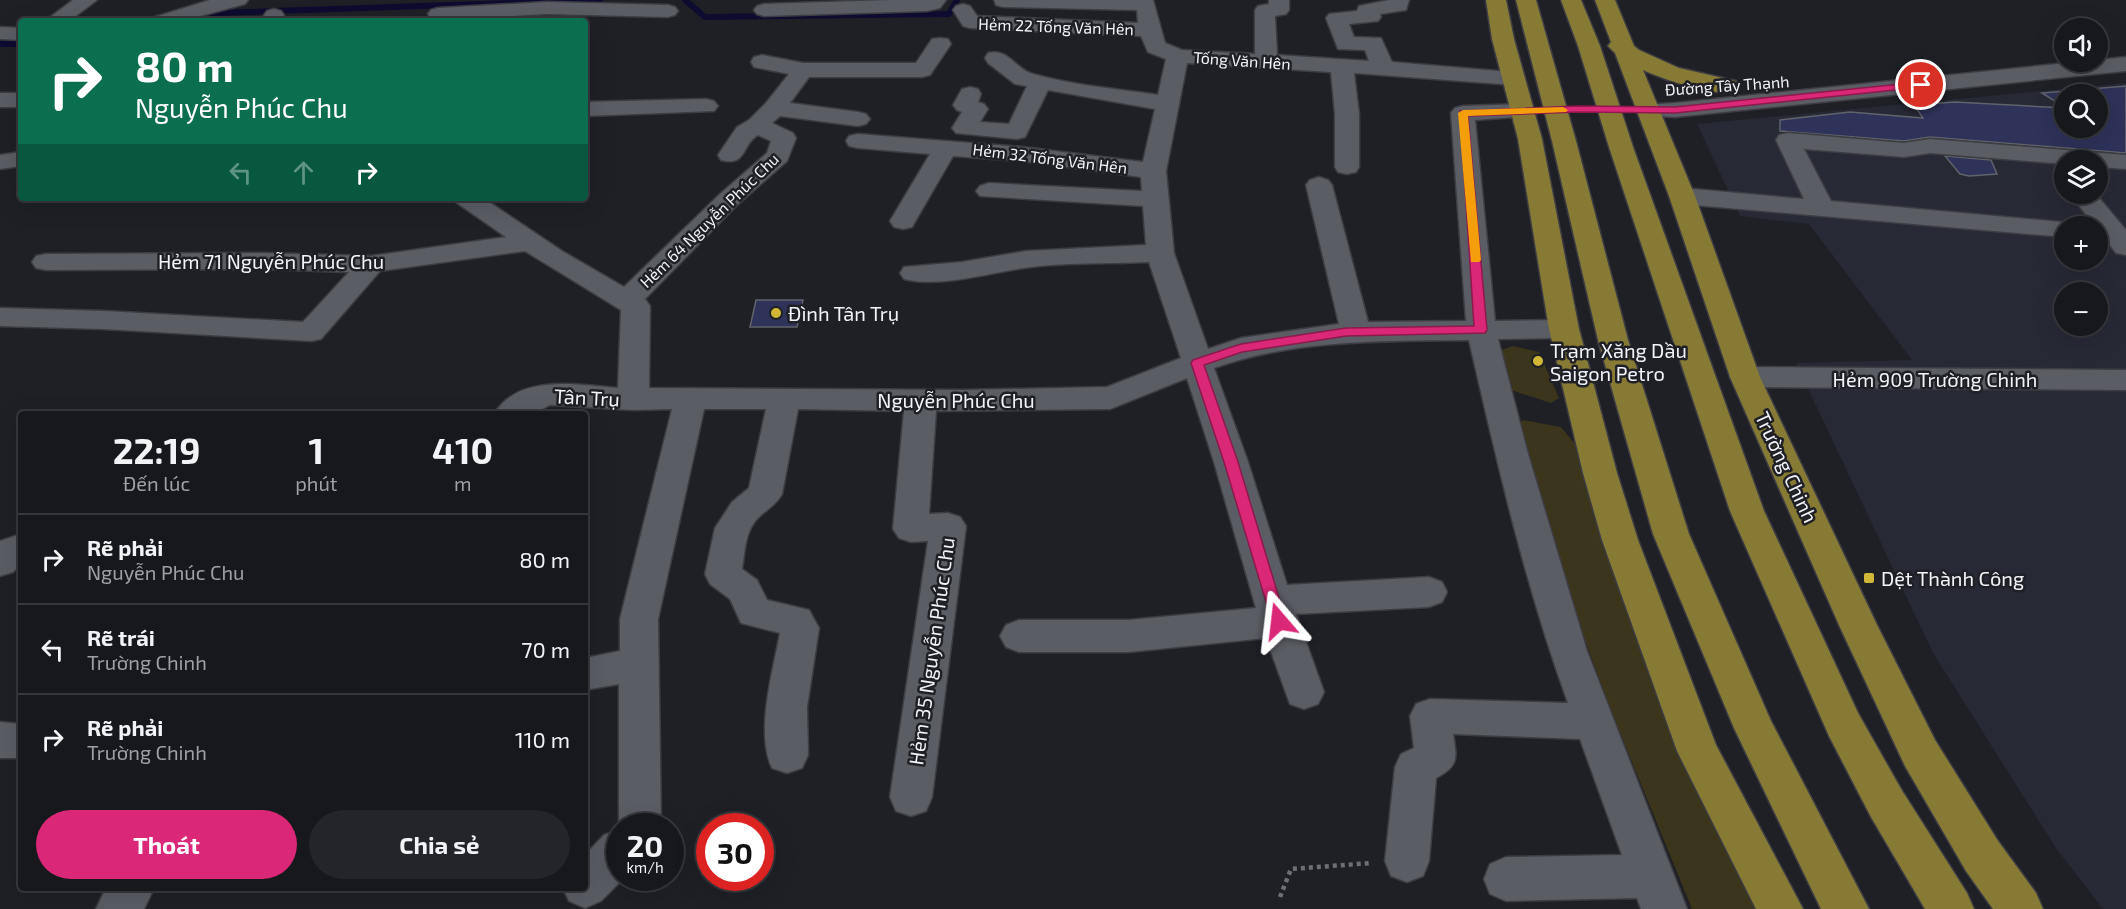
<!DOCTYPE html>
<html lang="vi">
<meta charset="utf-8">
<style>
body{margin:0;font-family:"Exo 2",sans-serif;background:#242529;color:#f1f3f6;height:100vh;display:flex;flex-direction:column;font-size:22px;white-space:nowrap}
*{box-sizing:border-box;margin:0}
p{font-size:20px;color:#9ea0a3}
.icon{flex:none;width:33px;height:33px;fill:none;stroke:currentColor;stroke-width:2;stroke-linecap:round;stroke-linejoin:round}
.map{position:relative;flex:1;overflow:hidden}
.details{position:absolute;left:18px;top:411px;width:570px;height:480px;display:flex;flex-direction:column;background:#17181c;border-radius:6px;box-shadow:0 6px 24px #0002,0 0 0 2px #36373b}
.details>*{flex:none}
.hud{position:absolute;left:18px;top:18px;width:570px;height:183px;border-radius:6px;box-shadow:0 6px 24px #0002,0 0 0 2px #36373b;background:#0b6e4f;color:#fff;overflow:hidden}
.controls{position:absolute;left:2054px;top:18px;display:grid;gap:12px}
.controls a{display:grid;place-items:center;width:54px;height:54px;border-radius:50%;background:#17181c;box-shadow:0 6px 24px #0002,0 0 0 2px #36373b;font-size:30px}
.speed{position:absolute;left:606px;top:813px;display:flex;gap:12px;font-size:30px;font-weight:700;text-align:center}
.speed>*{display:grid;place-content:center;width:78px;height:78px;border-radius:50%;background:#17181c;box-shadow:0 6px 24px #0002,0 0 0 2px #36373b;line-height:1}
.speed small{font-size:15px;font-weight:400}
.speed .limit{border:9px solid #d22;background:#fff;color:#111}
.pin{position:absolute;display:grid;place-items:center;width:51px;height:51px;color:#fff;margin:-26px;border:3px solid #fff;border-radius:50%;box-shadow:0 2px 6px #0007}
.me{position:absolute;width:66px;margin:-33px;rotate:343deg;stroke-linejoin:round;filter:drop-shadow(0 0 4px #0008)}
.turn{display:flex;align-items:center;gap:21px;height:126px;padding:0 18px;font-size:27px}
.turn .icon{width:78px;height:78px;stroke-width:2.5}
.turn b{display:block;font-size:42px;line-height:51px}
.lanes{display:flex;align-items:center;height:57px;padding:0 18px;background:#0003;justify-content:center;gap:30px;direction:ltr}
.lanes .off{opacity:.35}
.eta{display:flex;justify-content:space-evenly;align-items:center;height:102px;text-align:center}
.eta b{font-size:36px;font-weight:700;line-height:42px}
.primary-button{display:flex;gap:12px;margin-top:auto;padding:12px 18px}
.primary-button a{flex:1;height:69px;border-radius:36px;background:#db2777;color:#fff;font-size:24px;font-weight:700;line-height:69px;text-align:center}
.primary-button a+a{background:#242529;color:#f1f3f6}
ul{padding:0;list-style:none}
li{display:flex;align-items:center;gap:18px;height:90px;padding:0 18px;border-top:2px solid #36373b}
li div{flex:1}
li b{display:block;font-size:22px}
li em{font-style:normal}
.map>svg:first-child{display:block}
.built{fill:#272935;fill-rule:evenodd}
.green{fill:#3b351c}
.lines{fill:none;stroke-linecap:round;stroke-linejoin:round}
.stream{stroke:#0d0b2f;stroke-width:6}
.building{fill:#2f3259;stroke:#61636b;stroke-width:1.5}
.minor-casing{stroke:#3c3c42;stroke-width:3}
.major-casing{stroke:#3c3c42;stroke-width:3}
.path{stroke:#6e6f75;stroke-width:4.5;stroke-dasharray:4 4;stroke-linecap:butt}
.minor{fill:#5b5d65;fill-rule:evenodd}
.major{fill:#877a35;fill-rule:evenodd}
.route{fill:#db2777;stroke:#8e194d;stroke-width:1.5}
.slow{fill:#f59e0b}
.poi-dot{fill:#d2b736;stroke:#1f2026;stroke-width:2}
.labels{text-anchor:middle;dominant-baseline:central;stroke-width:5;stroke-linejoin:round;paint-order:stroke}
.far-street-label{font-size:16px;fill:#f2f3f8;stroke:#1f2026}
.street-label{font-size:20px;fill:#f2f3f8;stroke:#1f2026}
.poi-label{font-size:20px;fill:#f2f3f8;stroke:#1f2026;text-anchor:start}
</style>
<div class="map">
<svg width="2126" height="909" viewBox="0 0 2126 909">
<rect width="100%" height="100%" fill="#1f2026"/>
<path class="built" d="M2126 83V909H2103L2056 848 1933 653 1796 363 1912 360 1809 224 1740 216 1697 124ZM2064 94H2097V128H2064ZM2064 160H2097V194H2064ZM2064 226H2097V260H2064ZM2064 292H2097V326H2064Z"/>
<path class="green" d="M1513 346 1539 352 1559 398 1551 403 1511 390 1498 351Z
M1523 420 1561 427 1576 445 1679 739 1759 909H1692L1610 708 1559 569 1514 430Z"/>
<g class="lines">
<path class="stream" d="M685 0 705 17 949 14 957 0
M201 21 219 13 600 0
M0 44H21"/>
</g>
<path class="building" d="M2126 86V153L1930 137 1904 141 1780 131V120L1850 112 1923 118 1914 105 1955 102 2064 108V128H2097V94H2064V107L2042 93Z
M1945 156 1991 160 1997 174 1969 176 1960 174Z
M756 300H803L797 327H750Z"/>
<g class="lines">
<g class="minor-casing">
<path id="minor" d="M73 0H97L69 21H45Z
M210 0H248L245 4 182 21H152L155 17Z
M890 0H946L940 8 927 11 764 16 757 14 754 10 757 6 764 4Z
M994 0H1153L1165 43 1182 50 1255 54V10L1258 6 1269 4V0H1289V10L1286 14 1275 16 1277 55 1369 61 1365 50 1338 49 1326 18 1329 14 1357 11 1359 6 1389 0H1409L1406 10 1380 14 1381 17 1378 21 1349 24 1354 37 1381 38 1392 62 1522 73 1525 78 1522 83 1514 85 1354 73 1359 114V167L1356 172 1347 174 1338 172 1335 167V114L1331 72 1187 63 1166 171 1174 253 1208 349 1241 338 1339 324 1306 185 1310 180 1319 177 1328 180 1332 185 1368 322 1466 321 1451 113 1455 108 1463 106 1522 104 1530 106 1534 111 1530 116 1475 120 1495 321 1564 320 1574 322 1579 329 1574 336 1564 338 1498 339 1528 454 1587 651 1687 909H1641L1637 898 1506 901 1490 894 1484 879 1490 864 1506 857 1622 855 1580 739 1453 734C1457 758 1459 766 1436 778L1429 861 1423 876 1407 882 1391 876 1385 861 1395 767 1401 754 1414 748 1410 716 1416 704 1430 699 1568 703C1525 585 1497 462 1469 340 1383 341 1296 339 1214 368L1248 462 1287 585 1429 577 1442 582 1447 592 1442 602 1429 607 1296 614 1324 692 1318 704 1304 709 1290 704 1266 638 1129 652H1019L1006 647 1000 636 1006 625 1019 620H1129L1256 608 1214 462 1187 378 1110 409 936 411 929 514 948 513 960 517 966 526 932 797 926 811 911 816 896 811 890 797 928 541 911 542 899 538 893 529 904 411 798 409 782 494C776 505 767 509 758 518 745 531 745 551 742 569L757 580 767 600 809 610 819 628 807 707 808 755 802 768 787 773 772 768C755 732 773 671 780 633L741 623 730 599 710 584 705 574 715 528 732 502 749 488 766 409H704L658 619 661 826H620V878H624L601 901 585 908 569 901 563 888H585V855L604 835 619 830V684L585 690V658L620 651V619L672 409 633 410 550 405 532 414H494C519 373 578 385 618 388L621 310 525 251 380 271 321 339 311 341 104 329 0 326V308L104 311 303 322 349 272 262 269 46 270 36 268 32 262 36 256 46 254 262 253 371 256 506 237 457 203 453 198H483L562 251 624 287 719 195 767 153 771 141 758 135C741 145 747 167 721 160L718 155 737 127 749 120 766 103 789 74 754 67 751 62 754 57 762 55 803 63H916L932 39 940 38 948 39 951 44 930 75 922 77H809L790 103 858 112 866 114 870 119 866 124 858 126 780 116 772 123 793 133 796 138 787 161 737 205 645 299 650 306 649 388 964 390 1107 387 1181 358 1149 262C1108 264 1065 262 1024 268 988 273 940 288 904 279L900 273 904 267 962 262 1026 251 1146 245 1143 206 980 196 976 191 980 186 989 183 1142 191 1141 177 1022 161 953 156 912 227 903 229 894 227 890 221 930 154 858 148 849 146 846 141 849 136 858 134 1022 147 1143 162 1155 109 1048 90 1025 137 1017 139 956 133 952 128 962 112 957 110 953 105 962 89 970 87 978 89 981 94 978 102 984 104 988 109 980 122 1009 124 1027 86 1015 84 988 63 985 58 988 53C1009 48 1015 69 1033 74 1071 85 1118 89 1158 95L1166 59 1148 52 1141 36 970 28 963 26 953 10 956 6 963 4 970 6 977 16 1138 23 1137 10 1003 7 996 5Z
M547 2 668 5 675 7 678 11 675 15 668 17 547 14 438 20 431 18 428 14 431 10 438 8Z
M274 9 281 11 284 15 280 21H260L267 11Z
M0 27 21 28V40L0 39Z
M2126 57V71L1675 117 1640 115 1636 110 1640 105 1675 103Z
M0 93H21V107H0Z
M706 99 714 101 718 106 714 111 585 116V102Z
M1788 133 1904 143 1930 139 2126 155V169L2097 167V160H2064V164L1930 153 1904 157 1804 149 1831 201 2073 223 2076 226H2064V237L1682 204 1673 201 1669 196 1673 191 1682 188 1804 199 1776 140 1779 135Z
M21 152V166L0 169V155Z
M2070 194H2096L2126 230V255L2116 253Z
M1745 367 2126 370V390L1745 387 1734 384 1730 377 1734 370Z
M21 534V564L13 572 0 576V541Z
M0 722 21 724V758H0Z
M106 888H154L144 909H96Z"/>
</g>
<g class="major-casing">
<path id="major" d="M1486 0H1506L1514 39 1542 139 1579 329 1617 473 1638 540 1716 745 1803 909H1756L1677 751 1602 540 1583 473 1549 329 1518 139 1492 39Z
M1516 0H1536L1576 141 1628 340 1689 534 1771 721 1869 909H1821L1734 728 1653 534 1598 340 1552 141Z
M1561 0H1581L1600 46 1633 147 1764 511 1858 713 1901 789 1967 893 1974 909H1925L1871 817 1829 736 1730 511 1609 147 1578 46Z
M1595 0H1615L1634 46 1639 50 1679 68 1736 81 1739 86 1736 91C1712 97 1666 80 1643 70L1695 196 1760 377 1877 625 1935 740 1998 841 2036 893 2043 909H1993L1966 871 1905 766 1839 625 1730 377 1669 196 1615 53 1608 46 1611 42Z"/>
</g>
<path class="path" d="M1280 897 1291 869 1371 863"/>
<use href="#minor" class="minor"/>
<use href="#major" class="major"/>
</g>
<path class="route" d="M1921 82 1924 83V87L1675 113 1578 112 1468 116 1487 330 1485 333 1346 336 1242 352 1204 365 1238 462 1286 621 1284 625 1279 627 1273 625 1224 462 1191 363 1193 360 1241 344 1346 328 1474 326 1460 111 1578 106 1675 107Z"/>
<path class="slow" d="M1563 107 1568 110 1566 112 1468 116 1481 260 1479 262H1471L1458 113 1463 110Z"/>
<g class="poi-dot">
<circle cx="776" cy="313" r="6"/>
<circle cx="1538" cy="361" r="6"/>
<rect x="1863" y="572" width="12" height="12" rx="3"/>
</g>
<g class="labels">
<g class="far-street-label">
<text transform="translate(1056 26) rotate(2)">Hẻm 22 Tống Văn Hên</text>
<text transform="translate(1242 60) rotate(4)">Tống Văn Hên</text>
<text transform="translate(1727 85) rotate(-4)">Đường Tây Thạnh</text>
<text transform="translate(1050 158) rotate(7)">Hẻm 32 Tống Văn Hên</text>
<text transform="translate(709 220) rotate(-44)">Hẻm 64 Nguyễn Phúc Chu</text>
</g>
<g class="street-label">
<text x="271" y="261">Hẻm 71 Nguyễn Phúc Chu</text>
<text x="1935" y="379">Hẻm 909 Trường Chinh</text>
<text transform="translate(587 397) rotate(3)">Tân Trụ</text>
<text x="956" y="400">Nguyễn Phúc Chu</text>
<text transform="translate(1787 467) rotate(65)">Trường Chinh</text>
<text transform="translate(931 651) rotate(-82)">Hẻm 35 Nguyễn Phúc Chu</text>
</g>
<g class="poi-label">
<text x="788" y="313">Đình Tân Trụ</text>
<text x="1550" y="350">Trạm Xăng Dầu<tspan x="1550" dy="23">Saigon Petro</tspan></text>
<text x="1881" y="578">Dệt Thành Công</text>
</g>
</g>
</svg>
<div class="controls">
<a><svg class="icon" aria-label="sound" viewBox="0 0 24 24"><path d="M4 9h4l5-4v14l-5-4H4zM17 9q2 3 0 6"/></svg></a>
<a><svg class="icon" aria-label="search" viewBox="0 0 24 24"><circle cx="10" cy="10" r="6"/><path d="M15 15l6 6"/></svg></a>
<a><svg class="icon" aria-label="layers" viewBox="0 0 24 24"><path d="M12 4l9 5-9 5-9-5zM3 14l9 5 9-5"/></svg></a>
<a>+</a>
<a>−</a>
</div>
<div class="speed"><div>20<small>km/h</small></div><div class="limit">30</div></div>
<div class="pin" style="left:1921px;top:85px;background:#d93025"><svg class="icon" aria-label="arrive" viewBox="0 0 24 24"><path d="M6 21V4h12l-3 4 3 4H6"/></svg></div>
<svg class="me" style="left:1279px;top:621px" viewBox="-20 -20 40 40"><path d="M0-17L14 15 0 8-14 15z" fill="#db2777" stroke="#fff" stroke-width="4"/></svg>
<div class="hud">
<div class="turn"><svg class="icon" aria-label="right" viewBox="0 0 24 24"><path d="M7 20v-9h11M14 6l5 5-5 5"/></svg><div><b>80 m</b>Nguyễn Phúc Chu</div></div>
<div class="lanes"><svg class="icon off" aria-label="left" viewBox="0 0 24 24"><path d="M17 20v-9H6M10 6l-5 5 5 5"/></svg><svg class="icon off" aria-label="ahead" viewBox="0 0 24 24"><path d="M12 20V5M6 11l6-6 6 6"/></svg><svg class="icon" aria-label="right" viewBox="0 0 24 24"><path d="M7 20v-9h11M14 6l5 5-5 5"/></svg></div>
</div>
<section class="details">
<div class="eta">
<div><b>22:19</b><p>Đến lúc</p></div>
<div><b>1</b><p>phút</p></div>
<div><b>410</b><p>m</p></div>
</div>
<ul>
<li><svg class="icon" aria-label="right" viewBox="0 0 24 24"><path d="M7 20v-9h11M14 6l5 5-5 5"/></svg><div><b>Rẽ phải</b><p>Nguyễn Phúc Chu</p></div><em>80 m</em></li>
<li><svg class="icon" aria-label="left" viewBox="0 0 24 24"><path d="M17 20v-9H6M10 6l-5 5 5 5"/></svg><div><b>Rẽ trái</b><p>Trường Chinh</p></div><em>70 m</em></li>
<li><svg class="icon" aria-label="right" viewBox="0 0 24 24"><path d="M7 20v-9h11M14 6l5 5-5 5"/></svg><div><b>Rẽ phải</b><p>Trường Chinh</p></div><em>110 m</em></li>
</ul>
<div class="primary-button"><a>Thoát</a><a>Chia sẻ</a></div>
</section>
</div>
